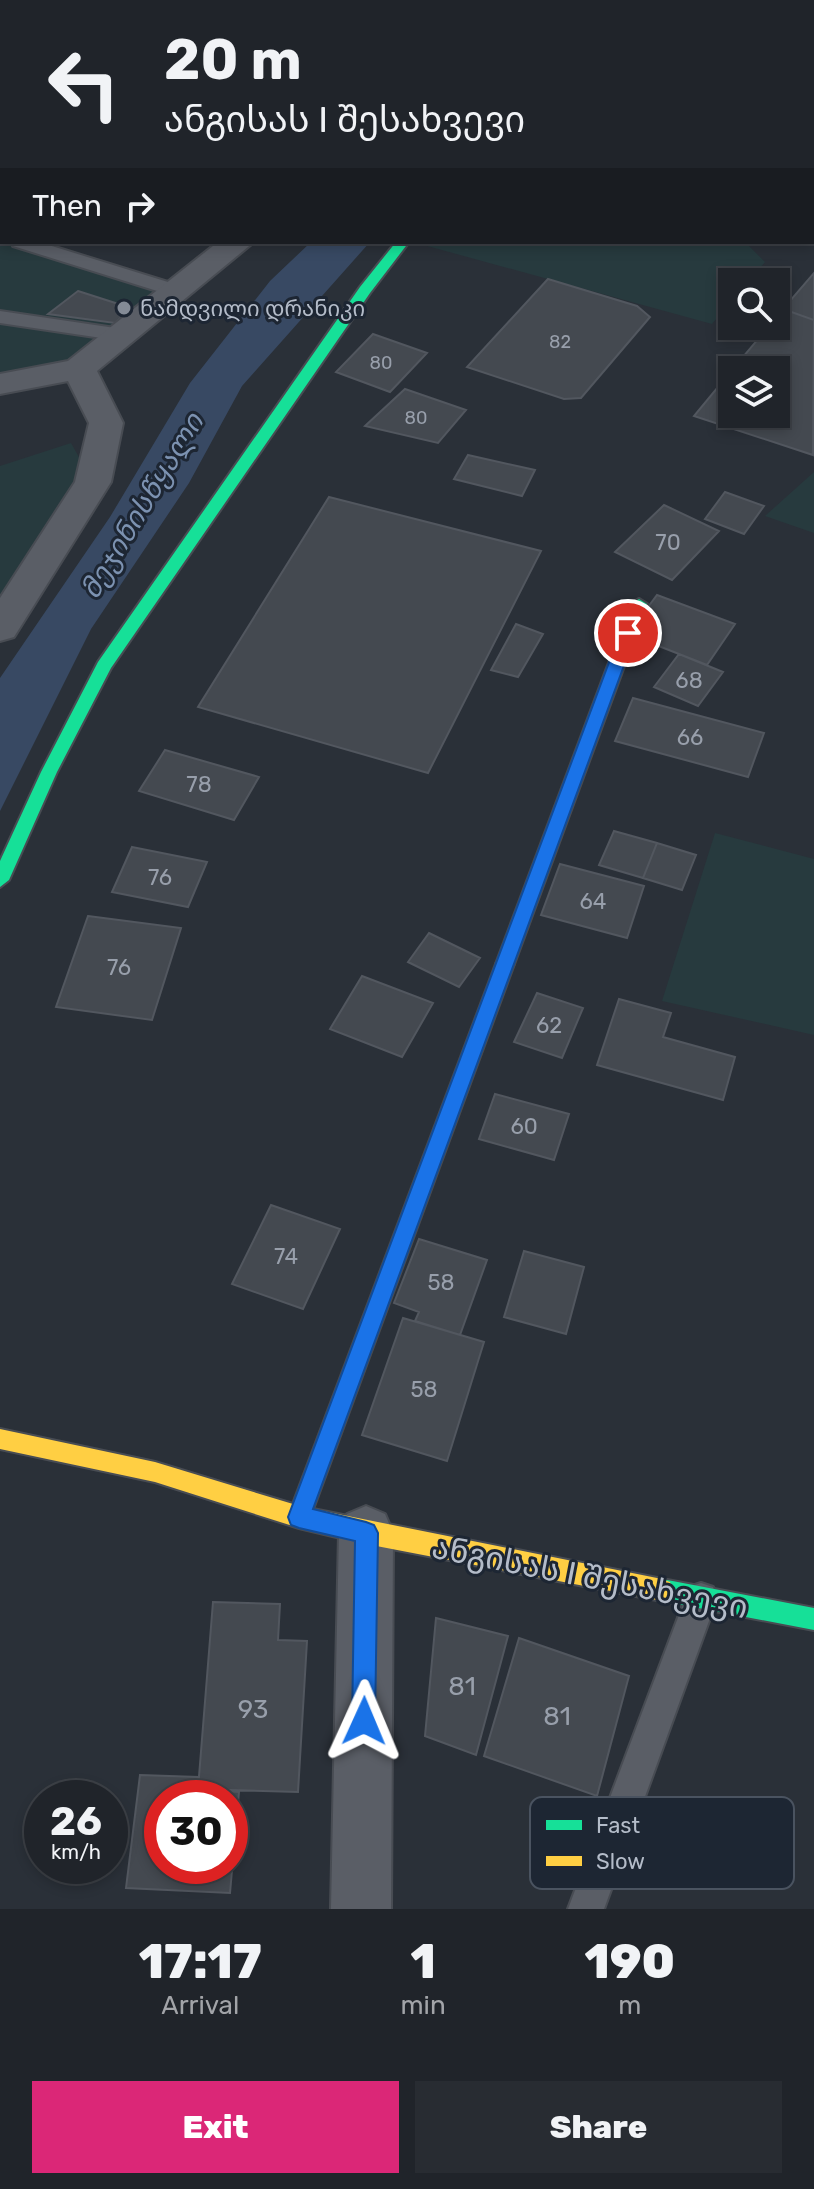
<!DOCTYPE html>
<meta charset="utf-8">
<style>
body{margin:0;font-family:Rubik,"Noto Sans Georgian",sans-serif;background:#282c32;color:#f1f3f6;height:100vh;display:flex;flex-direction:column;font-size:30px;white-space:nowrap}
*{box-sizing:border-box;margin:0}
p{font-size:26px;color:#a2a4a8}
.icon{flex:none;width:44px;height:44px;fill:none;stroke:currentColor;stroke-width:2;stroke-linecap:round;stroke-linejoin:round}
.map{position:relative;height:1909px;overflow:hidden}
.details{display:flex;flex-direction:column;background:#20242a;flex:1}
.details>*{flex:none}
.guide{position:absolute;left:0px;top:0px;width:814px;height:244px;box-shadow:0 4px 12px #0003,0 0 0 2px #3d4147;background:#20242a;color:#f1f3f6;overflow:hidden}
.controls{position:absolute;left:718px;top:268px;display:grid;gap:16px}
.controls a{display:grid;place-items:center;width:72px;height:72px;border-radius:0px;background:#20242a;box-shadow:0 4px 12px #0003,0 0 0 2px #3d4147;font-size:40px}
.speed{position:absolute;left:24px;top:1780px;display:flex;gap:16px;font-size:40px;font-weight:700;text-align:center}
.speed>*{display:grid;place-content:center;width:104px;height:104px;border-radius:50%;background:#20242a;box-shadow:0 4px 12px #0003,0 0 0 2px #3d4147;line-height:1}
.speed small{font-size:20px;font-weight:400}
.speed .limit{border:12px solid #d22;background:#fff;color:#111}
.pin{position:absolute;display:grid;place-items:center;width:68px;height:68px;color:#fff;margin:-34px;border:4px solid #fff;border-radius:50%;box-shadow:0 2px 8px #0007}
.me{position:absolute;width:88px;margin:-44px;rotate:1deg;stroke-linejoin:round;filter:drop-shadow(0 0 6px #0008)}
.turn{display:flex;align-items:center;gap:28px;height:168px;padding:0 32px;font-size:36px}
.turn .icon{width:104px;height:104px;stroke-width:2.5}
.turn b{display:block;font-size:56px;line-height:68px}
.then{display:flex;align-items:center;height:76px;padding:0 32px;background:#0003;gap:16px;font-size:30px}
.eta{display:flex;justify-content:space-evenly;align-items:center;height:136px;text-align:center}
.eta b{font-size:48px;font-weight:800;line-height:56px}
.button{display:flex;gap:16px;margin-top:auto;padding:16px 32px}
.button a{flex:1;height:92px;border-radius:0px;background:#db2777;color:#fff;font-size:32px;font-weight:800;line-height:92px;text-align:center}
.button a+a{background:#282c32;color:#f1f3f6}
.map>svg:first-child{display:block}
.green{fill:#273a3e}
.water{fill:#384963}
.building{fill:#444950;stroke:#52575f;stroke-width:2;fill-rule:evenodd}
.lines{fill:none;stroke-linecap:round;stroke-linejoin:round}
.lane-casing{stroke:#484c53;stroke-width:4}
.street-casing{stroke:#484c53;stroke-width:4}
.fast-casing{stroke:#484c53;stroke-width:4}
.slow-casing{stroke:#484c53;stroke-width:4}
.lane{fill:#5a5e66;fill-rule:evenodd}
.street{fill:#5a5e66;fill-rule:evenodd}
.fast{fill:#16e098;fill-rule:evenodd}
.slow{fill:#ffcf43;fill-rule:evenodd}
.route{fill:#1a73e8;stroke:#114b97;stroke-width:2}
.poi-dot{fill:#848b96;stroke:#1d2633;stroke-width:3}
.labels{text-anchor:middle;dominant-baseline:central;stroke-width:6;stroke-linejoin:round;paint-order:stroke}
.far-number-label{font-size:18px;fill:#989fab}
.far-poi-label{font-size:22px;fill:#b4bcc9;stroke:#1d2633;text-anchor:start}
.number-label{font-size:22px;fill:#989fab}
.near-number-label{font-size:26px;fill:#989fab}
.water-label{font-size:28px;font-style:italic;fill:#7c92b1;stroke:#1d2633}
.near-street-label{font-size:32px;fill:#b4bcc9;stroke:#1d2633}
.key{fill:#1d2633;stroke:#4a5360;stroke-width:2}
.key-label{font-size:22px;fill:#b4bcc9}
</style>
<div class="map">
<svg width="814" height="1909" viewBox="0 0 814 1909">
<rect width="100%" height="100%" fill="#2a3038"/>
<path class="green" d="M0 236 2 242H20L177 291 79 369 0 384Z
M422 242H745L765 262 748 282H732V300L712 324 420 244Z
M71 443 93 482 0 628V466Z
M814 472V533L765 516Z
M715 833 814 859V1035L662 1001Z"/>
<path class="water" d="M311 242H370L242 386 189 483 91 629 0 811V678L110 517 190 383 270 281Z"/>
<path class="building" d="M323 0H443L448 2H327Z
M814 273V320L783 309Z
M548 279 637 306 650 317 581 398 564 399 467 367Z
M78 291 131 308 115 323 48 314Z
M783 309 814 320 813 455 694 416 732 370V414H776V370H732L769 326H776V317Z
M373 334 427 353 390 392 336 372Z
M405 389 466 410 438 443 365 426Z
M468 455 535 470 522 496 454 479Z
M725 492 764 506 744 534 705 519Z
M329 497 541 551 428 773 198 707Z
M664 505 719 531 672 580 615 552Z
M657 595 735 624 707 665 628 634Z
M516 624 543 634 518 677 491 670Z
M679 654 723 672 698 706 654 687Z
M633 698 764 733 748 777 615 741Z
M165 750 259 777 234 820 139 791Z
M614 831 657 843 643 878 599 865Z
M657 843 696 855 682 890 643 878Z
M132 847 207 862 188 907 112 892Z
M560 864 644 886 627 938 541 915Z
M88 916 181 928 152 1020 56 1007Z
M429 933 480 958 459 987 408 962Z
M362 976 433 1003 402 1057 330 1029Z
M537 993 583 1008 562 1058 514 1042Z
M619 999 671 1013 663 1037 735 1057 723 1100 597 1065Z
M495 1094 569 1114 554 1160 479 1139Z
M271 1205 340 1229 303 1309 232 1284Z
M419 1239 487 1260 460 1335 415 1321 419 1312 394 1303Z
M524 1251 584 1267 566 1334 504 1317Z
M403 1318 484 1342 447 1461 362 1435Z
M213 1602 280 1604 278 1640 307 1641 298 1792 198 1789Z
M436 1618 508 1636 476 1755 425 1736Z
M519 1638 629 1676 597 1796 484 1756Z
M140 1775 198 1777V1789L239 1792 230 1893 126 1888ZM162 1798H230V1866H162Z"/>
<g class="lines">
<g class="lane-casing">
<path id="lane" d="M500 0H521L522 2H501Z
M0 230H2V242H0Z
M11 242H39L184 287 187 291 177 297 170 295 13 246Z
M0 311 122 329 132 335 122 341 0 323Z
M701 1583 713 1587 717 1599 604 1909H568L685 1599 689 1587Z"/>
</g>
<g class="street-casing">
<path id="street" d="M559 0H588L557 2Z
M665 0H695L697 2H667Z
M812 83 814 84V103L812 102Z
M0 84 2 85V103L0 102Z
M218 242H254L97 371 123 423 111 482 14 637 0 641V598L75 482 89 423 68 381 0 394V374L68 361Z
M366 1506 385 1514 393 1533 391 1909H331L339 1533 347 1514Z"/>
</g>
<g class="fast-casing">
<path id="fast" d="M396 242H409L370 293 111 668 57 772 9 880 0 887V861L41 772 98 662 360 287Z
M639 599 647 604 514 964 511 969H499L496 964 631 604Z
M662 1579 814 1608V1630L662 1601 654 1598 651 1590 654 1582Z"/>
</g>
<g class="slow-casing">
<path id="slow" d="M505 957 511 959 514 964 313 1509 662 1579 670 1582 673 1590 670 1598 662 1601 366 1544 299 1528 155 1482 0 1449V1429L155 1462 293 1504 496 964 499 959Z"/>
</g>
<use href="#lane" class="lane"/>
<use href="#street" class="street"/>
<use href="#fast" class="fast"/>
<use href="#slow" class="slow"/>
</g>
<path class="route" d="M628 628 636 633 313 1509 366 1522 374 1525 378 1533 375 1721 372 1730 364 1733 355 1730 352 1721 355 1541 299 1528 291 1525 288 1517 620 633Z"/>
<circle class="poi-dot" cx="124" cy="308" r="8"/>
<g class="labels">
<g class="far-number-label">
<text x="560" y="342">82</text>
<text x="381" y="363">80</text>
<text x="416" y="418">80</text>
</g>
<g class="far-poi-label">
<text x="140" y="308">ნამდვილი დრანიკი</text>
</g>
<g class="number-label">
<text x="668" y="542">70</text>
<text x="689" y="680">68</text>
<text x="690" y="737">66</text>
<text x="199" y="784">78</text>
<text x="160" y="877">76</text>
<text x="593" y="901">64</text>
<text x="119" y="967">76</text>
<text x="549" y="1025">62</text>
<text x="524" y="1126">60</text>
<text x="286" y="1256">74</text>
<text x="441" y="1282">58</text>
<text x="424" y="1389">58</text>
</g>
<g class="near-number-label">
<text x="462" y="1686">81</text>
<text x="253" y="1709">93</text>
<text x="557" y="1716">81</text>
</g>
<g class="water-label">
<text transform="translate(142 506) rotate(-59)">მეჯინისწყალი</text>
</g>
<g class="near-street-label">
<text transform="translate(590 1577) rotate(11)">ანგისას I შესახვევი</text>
</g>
</g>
<rect x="530" y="1797" width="264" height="92" rx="12" class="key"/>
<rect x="546" y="1820" width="36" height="10" fill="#16e098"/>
<rect x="546" y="1856" width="36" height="10" fill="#ffcf43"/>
<g class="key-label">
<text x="596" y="1833">Fast</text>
<text x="596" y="1869">Slow</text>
</g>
</svg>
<div class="controls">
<a><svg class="icon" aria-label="search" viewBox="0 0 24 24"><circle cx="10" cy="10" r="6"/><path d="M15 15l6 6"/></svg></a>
<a><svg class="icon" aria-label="layers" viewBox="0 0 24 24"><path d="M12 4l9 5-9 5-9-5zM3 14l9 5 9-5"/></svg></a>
</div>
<div class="speed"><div>26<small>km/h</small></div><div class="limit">30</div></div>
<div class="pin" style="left:628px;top:633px;background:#d93025"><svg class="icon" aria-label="arrive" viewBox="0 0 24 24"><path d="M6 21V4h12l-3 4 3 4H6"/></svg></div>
<svg class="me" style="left:364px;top:1721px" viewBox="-20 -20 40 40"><path d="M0-17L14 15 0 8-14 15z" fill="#1a73e8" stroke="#fff" stroke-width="4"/></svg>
<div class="guide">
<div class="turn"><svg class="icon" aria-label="left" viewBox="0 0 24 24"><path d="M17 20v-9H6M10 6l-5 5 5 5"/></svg><div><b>20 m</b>ანგისას I შესახვევი</div></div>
<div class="then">Then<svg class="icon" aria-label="right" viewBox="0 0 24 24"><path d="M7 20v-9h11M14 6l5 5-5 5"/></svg></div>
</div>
</div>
<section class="details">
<div class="eta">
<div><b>17:17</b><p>Arrival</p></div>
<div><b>1</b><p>min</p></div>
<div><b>190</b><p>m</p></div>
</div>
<div class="button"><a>Exit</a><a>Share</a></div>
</section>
